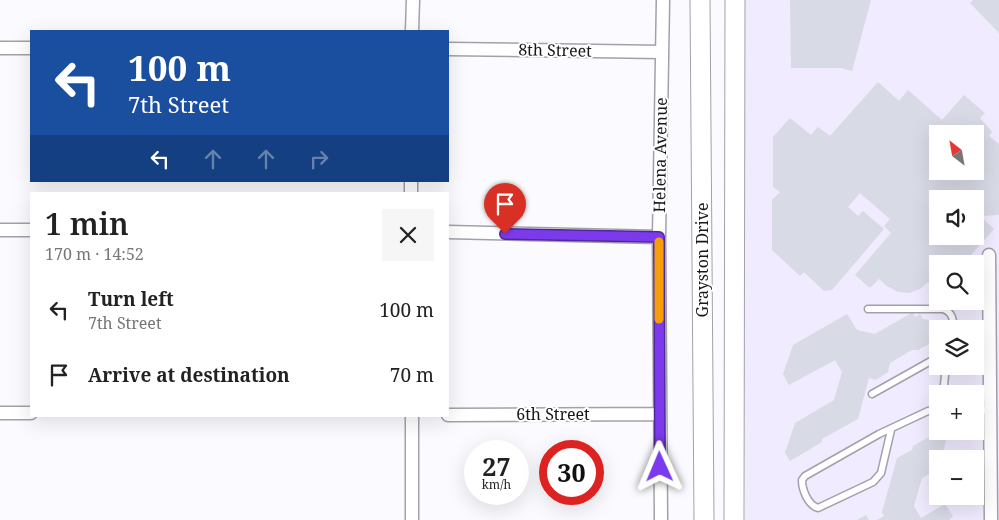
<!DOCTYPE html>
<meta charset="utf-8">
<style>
body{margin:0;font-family:"Noto Serif",serif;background:#f6f6f6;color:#222;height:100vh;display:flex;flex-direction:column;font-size:19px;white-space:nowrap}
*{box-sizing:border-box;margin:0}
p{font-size:16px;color:#767676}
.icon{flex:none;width:28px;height:28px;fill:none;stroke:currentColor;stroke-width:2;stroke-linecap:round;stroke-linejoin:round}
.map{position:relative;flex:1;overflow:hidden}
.panel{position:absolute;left:30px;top:192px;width:419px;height:225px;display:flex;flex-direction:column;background:#fff;border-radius:0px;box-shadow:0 5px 20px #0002}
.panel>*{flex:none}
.hud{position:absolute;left:30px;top:30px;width:419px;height:152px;border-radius:0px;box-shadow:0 5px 20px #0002;background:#1a4fa0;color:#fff;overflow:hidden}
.needle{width:32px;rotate:329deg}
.tools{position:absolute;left:929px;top:125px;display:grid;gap:10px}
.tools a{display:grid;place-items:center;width:55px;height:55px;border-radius:0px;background:#fff;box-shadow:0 5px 20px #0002;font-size:25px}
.speed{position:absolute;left:464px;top:440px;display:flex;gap:10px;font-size:25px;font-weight:700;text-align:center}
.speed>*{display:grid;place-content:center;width:65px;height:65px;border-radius:50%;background:#fff;box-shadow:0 5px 20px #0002;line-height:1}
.speed small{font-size:12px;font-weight:400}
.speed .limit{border:8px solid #d22;background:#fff;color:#111}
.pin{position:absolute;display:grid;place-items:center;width:42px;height:42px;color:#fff;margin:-51px -21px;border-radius:50% 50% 50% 0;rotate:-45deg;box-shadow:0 0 5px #0007}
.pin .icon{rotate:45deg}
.me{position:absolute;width:55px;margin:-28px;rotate:359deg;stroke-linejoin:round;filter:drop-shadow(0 0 4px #0008)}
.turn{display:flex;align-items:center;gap:18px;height:105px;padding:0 15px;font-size:22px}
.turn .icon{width:65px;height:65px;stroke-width:2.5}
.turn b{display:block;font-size:35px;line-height:42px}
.lanes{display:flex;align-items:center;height:48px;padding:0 15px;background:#0003;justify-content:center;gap:25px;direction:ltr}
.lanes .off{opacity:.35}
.round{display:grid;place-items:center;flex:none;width:52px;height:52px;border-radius:0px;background:#f6f6f6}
.overview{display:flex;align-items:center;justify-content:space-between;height:85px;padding:0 15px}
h1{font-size:30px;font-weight:600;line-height:38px}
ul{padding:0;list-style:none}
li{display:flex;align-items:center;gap:15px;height:65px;padding:0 15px}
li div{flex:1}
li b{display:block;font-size:19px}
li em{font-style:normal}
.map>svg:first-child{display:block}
.built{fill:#f0ebfe;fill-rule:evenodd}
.building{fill:#d8dae5;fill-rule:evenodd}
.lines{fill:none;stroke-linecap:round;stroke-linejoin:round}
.service-casing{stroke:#a3a0aa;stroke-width:9}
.minor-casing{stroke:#a3a0aa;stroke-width:15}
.secondary-casing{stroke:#a3a0aa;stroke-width:21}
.service{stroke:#fff;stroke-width:6}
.minor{stroke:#fff;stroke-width:12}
.secondary{stroke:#fff;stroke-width:19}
.route-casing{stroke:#51269a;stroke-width:12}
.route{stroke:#7c3aed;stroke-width:9}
.slow{stroke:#f59e0b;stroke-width:9}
.labels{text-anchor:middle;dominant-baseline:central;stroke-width:4;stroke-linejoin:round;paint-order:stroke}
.street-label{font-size:16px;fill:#18171b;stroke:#fff}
</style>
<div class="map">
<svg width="999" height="520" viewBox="0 0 999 520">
<rect width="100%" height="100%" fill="#fbfafe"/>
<path class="built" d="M742 0H999V520H745ZM938 134H975V171H938ZM938 199H975V236H938ZM938 264H975V301H938ZM938 329H975V366H938ZM938 394H975V431H938ZM938 459H975V496H938Z"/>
<path class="building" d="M790 0H871L852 71 841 68H791Z
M973 0H999V33L970 3Z
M878 82 899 101 908 90 942 120 964 95 985 113 980 118 992 132 989 136 999 144V215L980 216 994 229 963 264H938V291L928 282 920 289 909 293 898 292 887 286 879 279 870 288 855 275 891 233 884 226 890 219 860 193 848 207 858 216 863 211 884 229 832 290 824 291 804 272 800 276 772 250V200L780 192 773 187V137L790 118 811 135 818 127 830 136ZM938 134H975V171H938ZM938 199H975V236H938Z
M913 312 915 317 920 314 923 319 936 321 940 329H938V339L918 350H912L890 363 888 372 876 380 869 378 858 419 822 439V442L790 461 785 453 795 423 834 400 842 372 835 360 789 385 783 374 793 345 847 314 857 330 875 334Z
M939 431 946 441 942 455 944 459H938V469L922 478 914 506 921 518 945 504 953 516 949 520H877L884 516 882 512 897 458 912 450 913 446Z
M866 515 869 520H857Z"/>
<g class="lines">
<g class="service-casing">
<path id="service" d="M868 309H943C952 312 954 319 953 329
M872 394 938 357
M943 394 946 366
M975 410H990
M891 430 881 473 873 482 818 508C808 505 802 490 802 480L805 476 879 434 928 411 938 410"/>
</g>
<g class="minor-casing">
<path id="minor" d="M412 31 413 0
M0 48H31
M448 49 662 52
M411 194V181
M0 230H31
M448 232 659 237
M989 255 991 520
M0 413H31
M448 415 659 414
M412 416V520
M661 520 659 237 663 0"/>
</g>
<g class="secondary-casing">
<path id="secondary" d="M700 0 704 520
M734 520 735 0"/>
</g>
<use href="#service" class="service"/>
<use href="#minor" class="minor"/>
<use href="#secondary" class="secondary"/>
</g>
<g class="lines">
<g class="route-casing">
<path id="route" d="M505 234 659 237 660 467"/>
</g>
<use href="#route" class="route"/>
<path class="slow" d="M659 242V319"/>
</g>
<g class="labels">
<g class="street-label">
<text transform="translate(555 50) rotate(1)">8th Street</text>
<text transform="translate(660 155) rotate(-89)">Helena Avenue</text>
<text transform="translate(702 260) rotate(-90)">Grayston Drive</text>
<text x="553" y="414">6th Street</text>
</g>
</g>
</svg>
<div class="tools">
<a><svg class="needle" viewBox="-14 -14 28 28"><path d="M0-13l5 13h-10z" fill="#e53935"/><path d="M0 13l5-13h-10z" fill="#767676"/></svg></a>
<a><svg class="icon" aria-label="sound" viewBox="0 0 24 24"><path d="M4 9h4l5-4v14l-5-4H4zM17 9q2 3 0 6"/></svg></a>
<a><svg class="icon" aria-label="search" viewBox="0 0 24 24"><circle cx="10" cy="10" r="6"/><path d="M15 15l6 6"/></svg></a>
<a><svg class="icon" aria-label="layers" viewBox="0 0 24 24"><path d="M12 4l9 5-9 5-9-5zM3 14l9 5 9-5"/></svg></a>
<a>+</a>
<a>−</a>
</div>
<div class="speed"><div>27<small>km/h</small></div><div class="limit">30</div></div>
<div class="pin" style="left:505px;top:234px;background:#d93025"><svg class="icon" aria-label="arrive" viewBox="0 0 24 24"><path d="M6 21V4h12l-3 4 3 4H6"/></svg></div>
<svg class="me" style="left:660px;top:467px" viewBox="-20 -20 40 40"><path d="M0-17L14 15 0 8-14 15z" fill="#7c3aed" stroke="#fff" stroke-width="4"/></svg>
<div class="hud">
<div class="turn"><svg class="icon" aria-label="left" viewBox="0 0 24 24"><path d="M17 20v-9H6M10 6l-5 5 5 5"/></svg><div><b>100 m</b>7th Street</div></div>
<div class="lanes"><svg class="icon" aria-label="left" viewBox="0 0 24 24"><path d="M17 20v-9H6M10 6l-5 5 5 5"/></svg><svg class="icon off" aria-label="ahead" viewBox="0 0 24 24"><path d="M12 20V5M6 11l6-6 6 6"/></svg><svg class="icon off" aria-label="ahead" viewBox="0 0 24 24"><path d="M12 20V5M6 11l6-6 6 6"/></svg><svg class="icon off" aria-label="right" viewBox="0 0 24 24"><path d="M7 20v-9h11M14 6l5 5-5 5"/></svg></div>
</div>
<section class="panel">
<div class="overview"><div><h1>1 min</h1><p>170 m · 14:52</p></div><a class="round"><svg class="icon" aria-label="close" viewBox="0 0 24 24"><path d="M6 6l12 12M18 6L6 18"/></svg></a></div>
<ul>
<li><svg class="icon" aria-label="left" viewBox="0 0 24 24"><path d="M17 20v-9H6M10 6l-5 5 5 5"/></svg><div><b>Turn left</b><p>7th Street</p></div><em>100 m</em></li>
<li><svg class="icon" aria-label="arrive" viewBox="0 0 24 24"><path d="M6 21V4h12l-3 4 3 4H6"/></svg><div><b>Arrive at destination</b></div><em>70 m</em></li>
</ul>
</section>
</div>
